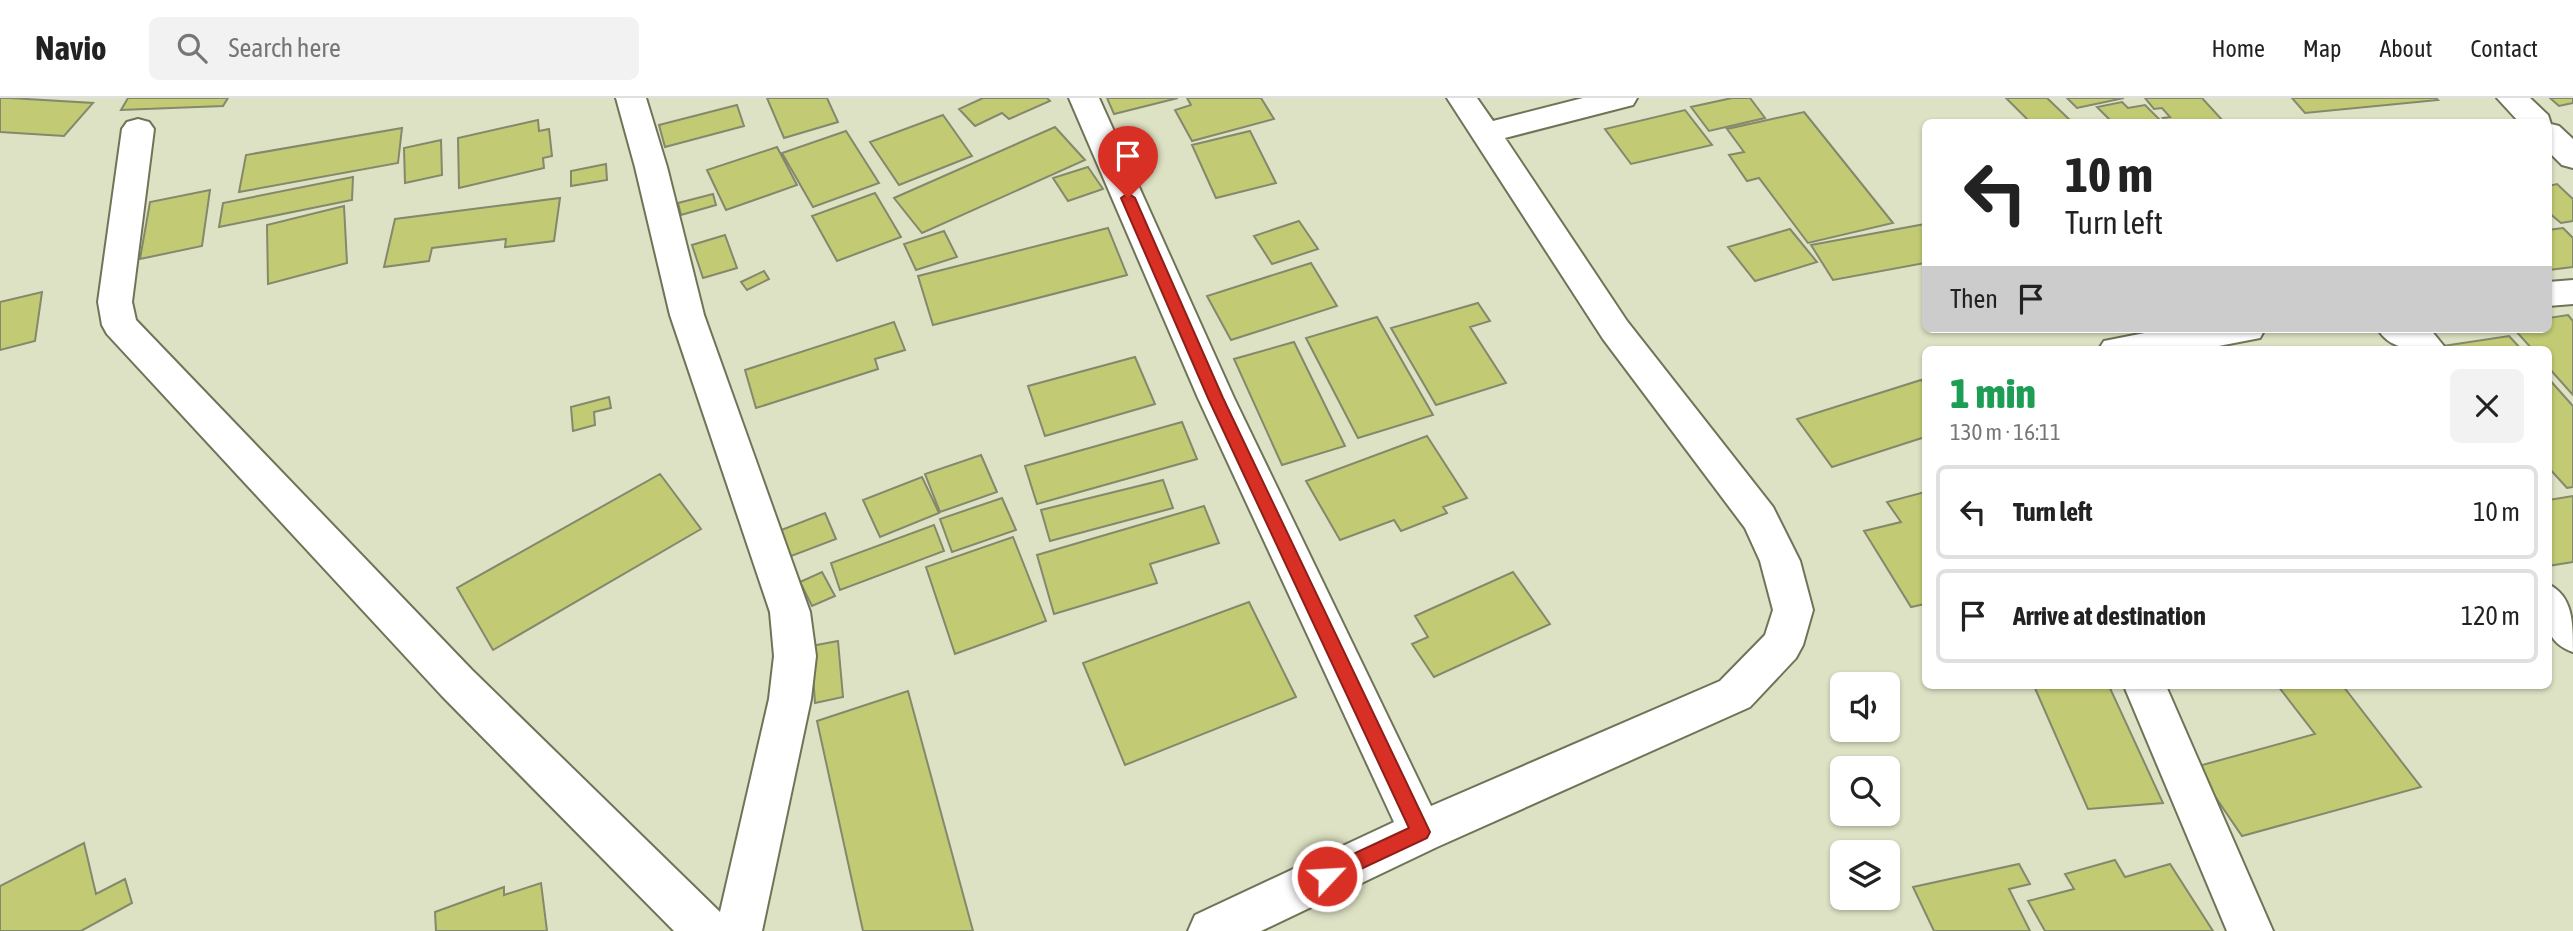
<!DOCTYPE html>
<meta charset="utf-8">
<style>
body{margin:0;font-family:"Asap Condensed",sans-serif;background:#f2f2f2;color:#222;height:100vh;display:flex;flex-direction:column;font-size:26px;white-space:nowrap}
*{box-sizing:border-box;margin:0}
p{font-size:23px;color:#767676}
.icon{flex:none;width:38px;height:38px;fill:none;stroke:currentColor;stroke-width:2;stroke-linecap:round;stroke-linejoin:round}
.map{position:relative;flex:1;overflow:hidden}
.details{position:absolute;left:1922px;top:248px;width:630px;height:343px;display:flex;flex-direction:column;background:#fff;border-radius:10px;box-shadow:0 2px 5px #0004}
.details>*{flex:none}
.hud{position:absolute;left:1922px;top:21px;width:630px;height:214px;border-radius:10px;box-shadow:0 2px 5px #0004;background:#fff;color:#222;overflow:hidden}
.tools{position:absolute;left:1830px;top:574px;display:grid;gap:14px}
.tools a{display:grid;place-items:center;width:70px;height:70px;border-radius:10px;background:#fff;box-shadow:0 2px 5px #0004;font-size:35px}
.pin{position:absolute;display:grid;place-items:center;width:60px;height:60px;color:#fff;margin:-72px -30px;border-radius:50% 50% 50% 0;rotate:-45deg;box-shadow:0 0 7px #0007}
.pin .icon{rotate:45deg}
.me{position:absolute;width:77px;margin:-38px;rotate:65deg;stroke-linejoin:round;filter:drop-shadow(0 0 5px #0008)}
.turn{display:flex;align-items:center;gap:24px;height:147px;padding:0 28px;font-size:32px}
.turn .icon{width:91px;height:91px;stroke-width:2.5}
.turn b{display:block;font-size:49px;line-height:60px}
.then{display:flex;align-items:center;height:66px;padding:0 28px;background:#0003;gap:14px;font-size:26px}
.round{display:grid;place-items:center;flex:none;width:74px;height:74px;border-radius:10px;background:#f2f2f2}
.summary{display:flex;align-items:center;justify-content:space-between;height:119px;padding:0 28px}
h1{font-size:42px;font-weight:800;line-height:52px;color:#1e9e55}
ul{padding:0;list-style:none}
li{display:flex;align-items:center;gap:21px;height:94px;margin:0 14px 10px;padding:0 14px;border:4px solid #e0e0e0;border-radius:10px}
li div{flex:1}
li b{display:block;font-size:26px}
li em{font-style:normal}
header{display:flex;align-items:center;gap:42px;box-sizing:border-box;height:98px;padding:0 35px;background:#fff;border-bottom:2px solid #e0e0e0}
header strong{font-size:33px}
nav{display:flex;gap:38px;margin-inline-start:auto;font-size:24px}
.search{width:490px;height:63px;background:#f2f2f2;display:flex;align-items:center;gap:18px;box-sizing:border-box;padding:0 24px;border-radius:10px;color:#767676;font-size:26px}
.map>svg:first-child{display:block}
.building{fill:#c2cb73;stroke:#84886c;stroke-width:2}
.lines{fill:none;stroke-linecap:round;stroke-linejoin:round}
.street-casing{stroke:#6f7358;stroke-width:4}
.street{fill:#fff;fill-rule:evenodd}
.route{fill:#d93025;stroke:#8d1f18;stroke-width:2}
</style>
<header>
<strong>Navio</strong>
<div class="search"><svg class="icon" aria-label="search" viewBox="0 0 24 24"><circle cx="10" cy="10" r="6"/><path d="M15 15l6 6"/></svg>Search here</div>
<nav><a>Home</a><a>Map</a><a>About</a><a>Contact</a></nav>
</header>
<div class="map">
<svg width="2573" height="833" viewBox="0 0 2573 833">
<rect width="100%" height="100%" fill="#dee2c4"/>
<path class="building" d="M0 0H10L93 5 64 38 0 34Z
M128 0H228L223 8 121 12Z
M767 0H827L838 24 784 40Z
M983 0H1047L1050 3 1009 21 1002 15 975 28 959 11Z
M1107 0H1178L1114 16Z
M1187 0H1261L1274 21 1192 43 1175 12 1191 7Z
M1732 0H1750L1765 20 1709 33 1691 9Z
M2006 0H2047L2072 24H2030Z
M2067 0H2124L2077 10Z
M2145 0H2202L2224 24H2167L2163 20 2170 19 2162 10 2154 11Z
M2292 0H2436L2438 2 2305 15Z
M2550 0H2573V5L2559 8Z
M2122 4 2128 10 2145 7 2162 24H2112L2097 9Z
M737 7 744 28 665 49 659 27Z
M1685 12 1712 47 1631 66 1605 31Z
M1804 14 1893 125 1808 145 1759 80 1747 83 1729 57 1744 54 1727 31Z
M943 17 972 58 899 87 870 44Z
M538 22 539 33 549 31 552 58 543 60 544 70 459 90 458 40Z
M1055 29 1085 62 922 135 894 100Z
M402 30 398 65 239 94 246 57Z
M846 33 879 85 813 109 782 55Z
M1250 33 1276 85 1216 100 1192 47Z
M441 42 442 77 405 85 404 50Z
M777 49 797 87 726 112 707 72Z
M606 66 607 82 571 88V73Z
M1088 69 1103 91 1068 103 1053 80Z
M353 79 352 102 219 129 223 105Z
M2557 86 2573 101V123L2561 125 2548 114V88Z
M210 92 202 148 140 161 150 104Z
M875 95 901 139 837 163 812 118Z
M713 96 716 107 681 117 678 105Z
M560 100 554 143 505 149 506 141 432 150 429 163 384 169 395 121Z
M344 108 347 165 268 186 267 127Z
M1299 123 1318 151 1272 166 1254 138Z
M1925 126V165L1833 182 1811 147Z
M1108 130 1127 177 933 227 918 178Z
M2563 130 2573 140V169L2548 172V132Z
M1790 131 1817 164 1755 183 1728 149Z
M944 133 957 159 916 172 904 146Z
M725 137 737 170 703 180 692 147Z
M1311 165 1337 208 1231 242 1207 198Z
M764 173 769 181 747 192 741 184Z
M42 194 35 243 0 252V204Z
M1478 205 1490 223 1470 229 1506 285 1436 307 1391 230Z
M2568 217 2573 223V297L2548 269V252H2533L2514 231H2548V220Z
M1377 219 1433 317 1358 340 1306 240Z
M894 224 905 252 875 261 878 271 756 310 745 272Z
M2509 238 2522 252H2446L2443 248Z
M1294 244 1345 348 1282 367 1234 261Z
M1135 259 1155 306 1045 338 1028 288Z
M2548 280 2573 308V389L2567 390 2548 369Z
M1921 282 1925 286V339L1832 369 1797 321Z
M609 299 611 310 594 314 595 327 573 333 571 309Z
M1182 324 1197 361 1037 406 1025 368Z
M1427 338 1467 400 1443 409 1447 415 1401 433 1394 422 1340 442 1306 383Z
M981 357 997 394 940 414 925 376Z
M660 376 701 431 493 552 457 490Z
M922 379 939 415 880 439 863 402Z
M1163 382 1173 410 1050 443 1041 412Z
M1925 394V506L1911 509 1864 433 1901 424 1887 404Z
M2573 398V464L2548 468V402Z
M1002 400 1016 432 952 454 940 421Z
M1204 408 1219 445 1150 466 1157 485 1054 516 1037 457Z
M825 415 836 441 786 460 776 434Z
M934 427 944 453 840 492 831 465Z
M1013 439 1046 523 955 556 926 469Z
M822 474 835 498 812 508 800 484Z
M1513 474 1550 526 1434 579 1412 546 1428 539 1415 518Z
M1249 504 1296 599 1125 667 1083 565Z
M838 543 843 599 815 605 811 548Z
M2034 588H2109L2163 705 2088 711Z
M2278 588H2343L2421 689 2242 738 2195 669 2315 636Z
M908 593 973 833H863L817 623Z
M84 745 96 796 125 781 132 805 81 833H0V788Z
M2115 762 2125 779 2170 766 2213 833H2045L2028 803 2074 791 2065 776Z
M2019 766 2030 786 2009 791 2030 833H1934L1913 789Z
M541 785 547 833H436L435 814 504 789V797Z"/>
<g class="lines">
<g class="street-casing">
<path id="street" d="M616 0H646L667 69 704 217 810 514 816 558 811 601 762 833H674L442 598 107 236 102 227 98 204 122 31 127 24 138 21 149 24 154 31 132 204 136 222 472 572 720 814 769 601 774 558 770 514 670 217 635 69Z
M1069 0H1099L1234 300 1431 708 1720 583 1765 537 1773 512 1760 463 1745 430 1603 241 1447 0H1477L1493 23 1583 0H1637L1633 7 1505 40 1627 223 1773 409 1800 463 1813 512 1803 547 1796 560 1750 609 1437 749 1261 833H1188L1195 817 1394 724 1198 300Z
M2497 0H2530L2548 17 2551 26 2559 28 2573 41V70L2562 67 2548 53V24H2519Z
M2573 182V206L2548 208V184Z
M2165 231H2265L2260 240 2198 252H2098L2104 243Z
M2378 231H2430L2447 252C2423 252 2391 255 2378 231Z
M2548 486C2573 498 2573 524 2573 554 2539 542 2548 516 2548 486Z
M2124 588H2166L2273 833H2227Z"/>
</g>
<use href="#street" class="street"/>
</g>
<path class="route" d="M1128 95 1135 100 1223 300 1430 734 1427 740 1327 787 1321 784 1318 778 1321 771 1409 730 1208 300 1121 100Z"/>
</svg>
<div class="tools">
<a><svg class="icon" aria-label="sound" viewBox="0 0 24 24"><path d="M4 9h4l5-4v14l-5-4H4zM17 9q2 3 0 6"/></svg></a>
<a><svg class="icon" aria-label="search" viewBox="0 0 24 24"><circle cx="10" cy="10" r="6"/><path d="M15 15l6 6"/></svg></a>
<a><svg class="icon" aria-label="layers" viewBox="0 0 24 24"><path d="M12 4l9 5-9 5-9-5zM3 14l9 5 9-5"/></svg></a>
</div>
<div class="pin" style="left:1128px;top:100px;background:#d93025"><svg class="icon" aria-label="arrive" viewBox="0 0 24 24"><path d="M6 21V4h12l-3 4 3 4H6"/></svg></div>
<svg class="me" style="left:1327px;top:778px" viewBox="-20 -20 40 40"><circle r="17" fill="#d93025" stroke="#fff" stroke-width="3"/><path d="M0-11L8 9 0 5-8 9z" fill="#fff"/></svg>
<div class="hud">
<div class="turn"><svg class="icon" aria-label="left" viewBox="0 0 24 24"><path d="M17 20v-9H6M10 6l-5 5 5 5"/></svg><div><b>10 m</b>Turn left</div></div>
<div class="then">Then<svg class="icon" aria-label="arrive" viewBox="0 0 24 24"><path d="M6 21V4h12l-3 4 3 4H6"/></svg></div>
</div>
<section class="details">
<div class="summary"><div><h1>1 min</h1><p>130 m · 16:11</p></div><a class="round"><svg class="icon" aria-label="close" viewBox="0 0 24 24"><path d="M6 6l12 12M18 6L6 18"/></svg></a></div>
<ul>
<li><svg class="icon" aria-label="left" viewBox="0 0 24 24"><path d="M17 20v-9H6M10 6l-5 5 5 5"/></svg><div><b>Turn left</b></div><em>10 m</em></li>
<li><svg class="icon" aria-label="arrive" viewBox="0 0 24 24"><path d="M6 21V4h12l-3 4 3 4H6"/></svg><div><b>Arrive at destination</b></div><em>120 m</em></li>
</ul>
</section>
</div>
